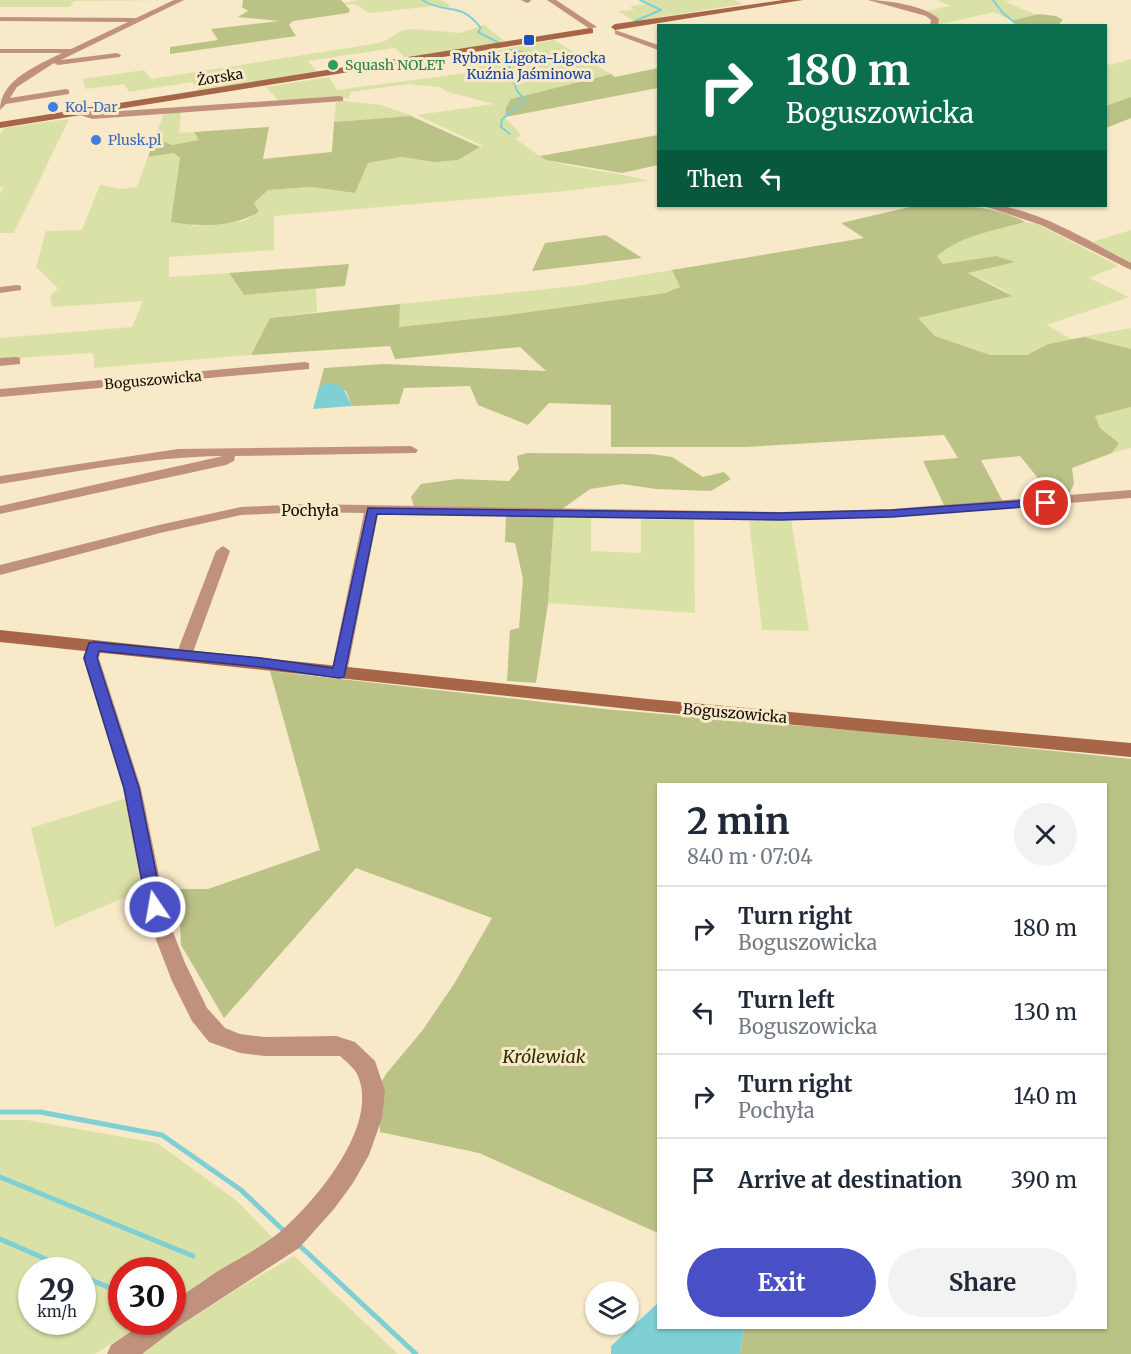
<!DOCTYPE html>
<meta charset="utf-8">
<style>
body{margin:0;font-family:Merriweather,serif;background:#f2f2f3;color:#1f2937;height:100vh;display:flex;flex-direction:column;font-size:22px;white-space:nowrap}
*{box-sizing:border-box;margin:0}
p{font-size:20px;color:#747a83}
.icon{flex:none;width:33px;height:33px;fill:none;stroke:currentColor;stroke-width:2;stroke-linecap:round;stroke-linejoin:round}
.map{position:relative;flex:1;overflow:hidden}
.details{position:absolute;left:657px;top:783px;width:450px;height:546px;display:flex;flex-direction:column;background:#fff;border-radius:0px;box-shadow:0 2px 4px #0004}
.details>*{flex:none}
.hud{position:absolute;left:657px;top:24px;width:450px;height:183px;border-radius:0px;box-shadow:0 2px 4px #0004;background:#0b6e4f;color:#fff;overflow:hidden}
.tools{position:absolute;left:585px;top:1281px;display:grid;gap:12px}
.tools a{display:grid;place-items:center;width:54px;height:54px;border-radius:50%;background:#fff;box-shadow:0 2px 4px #0004;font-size:30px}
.speed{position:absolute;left:18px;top:1257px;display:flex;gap:12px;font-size:30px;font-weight:700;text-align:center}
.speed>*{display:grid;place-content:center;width:78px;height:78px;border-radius:50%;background:#fff;box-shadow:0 2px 4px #0004;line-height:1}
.speed small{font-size:15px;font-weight:400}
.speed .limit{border:9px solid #d22;background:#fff;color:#111}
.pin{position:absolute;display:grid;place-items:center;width:51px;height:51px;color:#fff;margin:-26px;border:3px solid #fff;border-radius:50%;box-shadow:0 2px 6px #0007}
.me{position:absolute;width:66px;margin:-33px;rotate:348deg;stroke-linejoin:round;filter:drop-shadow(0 0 4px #0008)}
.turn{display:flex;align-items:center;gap:21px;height:126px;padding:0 30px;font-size:27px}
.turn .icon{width:78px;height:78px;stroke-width:2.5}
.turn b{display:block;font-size:42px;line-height:51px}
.then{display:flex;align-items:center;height:57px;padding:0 30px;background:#0003;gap:12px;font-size:22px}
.round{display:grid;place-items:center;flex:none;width:63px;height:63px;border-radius:32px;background:#f2f2f3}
.overview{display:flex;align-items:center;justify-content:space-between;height:102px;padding:0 30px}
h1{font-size:36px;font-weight:700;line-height:45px}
.cta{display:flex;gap:12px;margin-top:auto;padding:12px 30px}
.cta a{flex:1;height:69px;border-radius:36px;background:#4950c5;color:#fff;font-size:24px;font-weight:700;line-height:69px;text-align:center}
.cta a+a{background:#f2f2f3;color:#1f2937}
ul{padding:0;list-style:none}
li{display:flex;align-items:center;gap:18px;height:84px;padding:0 30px;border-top:2px solid #e0e1e3}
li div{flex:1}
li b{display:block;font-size:22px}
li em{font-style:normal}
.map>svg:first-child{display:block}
.green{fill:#dae1a6;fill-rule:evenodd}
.forest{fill:#bbc286}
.water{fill:#7fd0d5}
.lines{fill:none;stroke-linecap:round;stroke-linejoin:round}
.stream-far1{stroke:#7fd0d5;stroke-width:2}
.stream{stroke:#7fd0d5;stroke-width:5}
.street{fill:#c0927d;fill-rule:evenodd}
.secondary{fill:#a76648;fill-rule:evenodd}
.route{fill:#4950c5;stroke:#2f3480;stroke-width:1.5}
.transit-dot{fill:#1a4fb4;stroke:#f8e9c9;stroke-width:2}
.leisure-dot{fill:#2e9e5b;stroke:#f8e9c9;stroke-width:2}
.shop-dot{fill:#3f7fe0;stroke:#f8e9c9;stroke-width:2}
.labels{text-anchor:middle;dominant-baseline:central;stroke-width:6;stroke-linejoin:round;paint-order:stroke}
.far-transit-label{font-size:14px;fill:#164399;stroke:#f8e9c9}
.far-leisure-label{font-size:14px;fill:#27864d;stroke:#f8e9c9;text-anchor:start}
.far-street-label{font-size:14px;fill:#130e04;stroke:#f8e9c9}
.far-shop-label{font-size:14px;fill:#366cbe;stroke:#f8e9c9;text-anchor:start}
.street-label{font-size:15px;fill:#130e04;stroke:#f8e9c9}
.near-park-label{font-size:18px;font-style:italic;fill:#2c2f00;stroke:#f8e9c9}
</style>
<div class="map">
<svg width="1131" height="1354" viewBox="0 0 1131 1354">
<rect width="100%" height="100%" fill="#f8e9c9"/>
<path class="green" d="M0 0H170L74 1 70 7H0Z
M359 0H442L452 7 433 6 370 13 354 4 344 5 343 3Z
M641 0H735L743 4 634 21 618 11 634 10 630 6 647 4Z
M936 0H1012L1005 2 1062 25H1021L994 12 937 25 935 15 926 11 951 6Z
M484 25 506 42 406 58 395 48 308 61 317 72 200 91 192 82 129 92 124 84 86 89 82 79 144 70 151 79 373 44 385 41 401 31 413 29 460 33Z
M554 40 611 74 511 99 506 107 505 117 521 135 515 139C527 146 538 157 551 161 581 170 616 171 648 181L556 192 274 216V250L169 257V277L229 273 244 295 316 288 317 312 270 318 251 355 94 368V355L91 353 0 359V338L132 327 143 301 52 307 50 296 58 288 36 267 46 231 82 230 100 185 122 189 137 187 148 157 174 153 180 158 193 226 244 221 259 212 254 203 268 190 311 187 355 193 368 163 402 157 432 162 483 146 417 115 494 104 448 92 439 87 408 84 351 92 349 98 280 102 266 87 329 77 337 90 467 73 455 58Z
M1131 59V118L1106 127V63L1110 65Z
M343 101 381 105 413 116 334 122 336 102Z
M181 112 179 133 194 132 200 140 172 145 155 138 164 113Z
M69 119 14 233H0V193L3 188 0 187V135L4 128Z
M1025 222 1038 224 1118 266 1089 278 1129 297 1047 325 1071 339 1131 328V349L1084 337 1048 344 1027 355H990L935 336 917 318 1011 296 1004 290 967 272 1013 262 996 256 943 264 937 255C960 235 996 230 1025 222Z
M1131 230V263L1092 242Z
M672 270 680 287 665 293 508 315 398 327 400 304 576 286Z
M1131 407V448L1112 453 1119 443 1100 428 1094 416Z
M554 517 591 518V551L641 553V519L694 520 695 613 548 603Z
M791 519 809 631 762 630 749 521Z
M130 797 147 891 142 890 55 927 31 828Z
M0 1120H27L157 1143 237 1201 275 1240 173 1305 172 1270H122V1322H146L95 1354H0ZM32 1270H82V1322H32Z
M294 1256 398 1354H136L239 1288Z"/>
<path class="forest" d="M243 0H341L350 10 348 13 293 21 289 25 296 36 170 54V47L218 40 211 29 279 21 238 17 248 11 242 7Z
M1039 14 1056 16 1063 20 1057 26 1021 25 1011 21Z
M658 68V88L505 117 506 107 511 99 611 74 615 77Z
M1131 97V118L1106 128V106Z
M411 116 480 147 458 160 433 162 402 157 368 163 355 193 311 187 268 190 254 203 259 212C233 227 200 227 171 222L180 158 174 153 148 157 155 138 172 145 199 140 194 132 269 127 263 159 332 152 334 122Z
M658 135V165L622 173 546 160 540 156Z
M914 206C953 206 990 203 1025 222 997 230 960 235 937 256L943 264 996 256 1015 262 968 273 1012 296 918 318 935 336 990 355H1027L1048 344 1084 337 1131 349V407L1095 416 1100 428 1119 443 1112 453 1072 468 1074 484 1067 498H1054L1020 456 981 460 1003 502 945 507 923 461 958 458 944 435 746 447H611V405L549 403 528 425 478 405 470 386 404 388 399 404 352 406 346 391 329 383 319 387 324 368 384 364 546 371 520 347 395 359 390 346 251 355 270 318 400 304 399 327 508 315 665 293 680 287 672 270 864 238 841 223Z
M606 235 642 258 532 271 545 243Z
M349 264 345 286 244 295 229 273Z
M527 453 651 454 672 457 703 477 724 472 731 479 711 491 656 489 622 484 590 489 562 509 414 506 411 497 421 484 457 479 509 481 519 469 517 456Z
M506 515 554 517 548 603 536 683 507 681 510 630 519 628 523 579 515 543 505 542Z
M270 671 604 709 862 731 1131 759V1354H740L744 1328H1106V784H658V1233L479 1153 380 1132 377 1090 386 1074 422 1031 454 984 492 918 356 868 224 1018 181 945 178 889H208L320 850Z"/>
<path class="water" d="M328 383 342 386 352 406 313 409 319 387Z
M658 1303V1328H744L740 1354H611V1346Z"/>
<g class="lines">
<path class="stream-far1" d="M422 0C449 16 459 0 481 28L478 32 499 43
M993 0 1003 13 1019 26
M635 21 661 10 640 0
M510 50 523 52
M510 134 501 127 502 119 525 100 517 91 508 63 524 53"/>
<path class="stream" d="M0 1112H40L162 1135 241 1190 284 1231
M0 1177 193 1256
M0 1239 71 1270
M299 1245 416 1354
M82 1276 122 1293"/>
<path class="street" d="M174 0H184L61 60 117 53 121 55 120 57 58 65 54 63 17 87 10 98 66 89 69 90V94L6 104 0 110C0 79 39 65 62 53H0V49H71L128 22 0 21V17L136 18Z
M521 0H530L531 1 527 3Z
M547 0H556L597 27 590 29Z
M868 0C886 0 927 6 939 19L938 26H930L931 20 926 16Z
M615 30 658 45V50L615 34Z
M340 96 343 97V101L92 119 74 113 78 110 92 113Z
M984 206C1025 201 1094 244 1131 263V270L1041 225Z
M17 285 21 286V290L0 293V287Z
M16 357 20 358V364L0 366V358Z
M305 362 309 363V369L0 397V389Z
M411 446 418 450 416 453 235 456 234 461 226 465 0 514V506L223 456C148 457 74 472 0 484V476L178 449Z
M1131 490V498L892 517 780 520 378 514 347 673 345 677H333L331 673 364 513 305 512 241 515 160 533 0 575V565L159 525 241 507 305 504 780 512 892 509Z
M223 546 230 551 192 655 190 659H178L176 655 216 551Z
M94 642 100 643 102 647 99 658 141 788 168 919 185 963 207 1008 225 1028 240 1034 265 1037 336 1036 355 1042 375 1061 385 1091 382 1118 369 1155 353 1183 334 1209 299 1248 176 1328 142 1354H107L111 1345 145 1322H172V1302C188 1292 203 1281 218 1271 239 1259 261 1247 280 1232 316 1201 379 1126 358 1076 355 1068 346 1062 340 1056H265L240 1053 209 1042 192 1021 172 981 148 919 123 788 83 658 88 643Z"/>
<path class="secondary" d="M783 0H803L615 30 611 27 615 24Z
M590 28 593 29V33L0 128V122Z
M0 630 648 699 1131 743V757L648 711 0 642Z"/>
</g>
<path class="route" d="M1046 499 1051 503 1050 505 892 517 780 520 377 514 344 677 339 678 261 667 99 651 97 658 139 788 163 907 161 911 155 913 149 911 147 907 124 788 84 658 89 643 94 642 261 658 333 668 368 508 780 513 892 510Z"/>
<rect class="transit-dot" x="523" y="34" width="12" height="12" rx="3"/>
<circle class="leisure-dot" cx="333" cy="65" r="6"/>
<g class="shop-dot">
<circle cx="53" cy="107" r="6"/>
<circle cx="96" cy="140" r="6"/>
</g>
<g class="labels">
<g class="far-transit-label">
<text x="529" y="58">Rybnik Ligota-Ligocka<tspan x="529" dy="16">Kuźnia Jaśminowa</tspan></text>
</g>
<g class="far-leisure-label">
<text x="345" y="65">Squash NOLET</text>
</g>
<g class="far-street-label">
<text transform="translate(220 77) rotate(-9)">Żorska</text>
<text transform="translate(153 380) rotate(-5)">Boguszowicka</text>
</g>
<g class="far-shop-label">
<text x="65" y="107">Kol-Dar</text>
<text x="108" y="140">Plusk.pl</text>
</g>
<g class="street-label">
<text x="310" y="510">Pochyła</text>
<text transform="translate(735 713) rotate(5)">Boguszowicka</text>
</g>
<g class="near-park-label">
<text x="544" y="1056">Królewiak</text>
</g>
</g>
</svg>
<div class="tools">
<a><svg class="icon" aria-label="layers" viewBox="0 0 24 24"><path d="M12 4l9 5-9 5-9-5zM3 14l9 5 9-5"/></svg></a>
</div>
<div class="speed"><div>29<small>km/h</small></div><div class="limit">30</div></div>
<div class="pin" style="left:1046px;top:503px;background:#d93025"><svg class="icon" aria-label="arrive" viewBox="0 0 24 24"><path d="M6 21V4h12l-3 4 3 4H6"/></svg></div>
<svg class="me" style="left:155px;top:907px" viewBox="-20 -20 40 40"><circle r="17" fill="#4950c5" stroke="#fff" stroke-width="3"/><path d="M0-11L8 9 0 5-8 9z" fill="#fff"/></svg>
<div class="hud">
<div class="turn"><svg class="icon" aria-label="right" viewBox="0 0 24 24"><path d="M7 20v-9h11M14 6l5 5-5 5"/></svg><div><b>180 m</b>Boguszowicka</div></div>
<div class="then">Then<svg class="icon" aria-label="left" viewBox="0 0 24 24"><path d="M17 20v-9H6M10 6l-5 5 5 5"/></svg></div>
</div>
<section class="details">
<div class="overview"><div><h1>2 min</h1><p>840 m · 07:04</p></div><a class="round"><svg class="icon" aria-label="close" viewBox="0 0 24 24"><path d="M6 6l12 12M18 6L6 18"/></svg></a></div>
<ul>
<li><svg class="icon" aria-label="right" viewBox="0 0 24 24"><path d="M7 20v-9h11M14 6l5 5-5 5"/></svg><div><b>Turn right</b><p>Boguszowicka</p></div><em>180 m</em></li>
<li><svg class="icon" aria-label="left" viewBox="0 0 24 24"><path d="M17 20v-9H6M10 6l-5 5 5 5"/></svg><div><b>Turn left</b><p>Boguszowicka</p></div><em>130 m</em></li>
<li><svg class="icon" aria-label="right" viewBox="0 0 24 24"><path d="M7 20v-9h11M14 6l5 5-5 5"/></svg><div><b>Turn right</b><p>Pochyła</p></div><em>140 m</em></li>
<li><svg class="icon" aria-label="arrive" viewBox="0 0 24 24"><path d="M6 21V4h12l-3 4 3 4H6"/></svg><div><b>Arrive at destination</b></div><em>390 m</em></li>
</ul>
<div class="cta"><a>Exit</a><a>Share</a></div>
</section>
</div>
